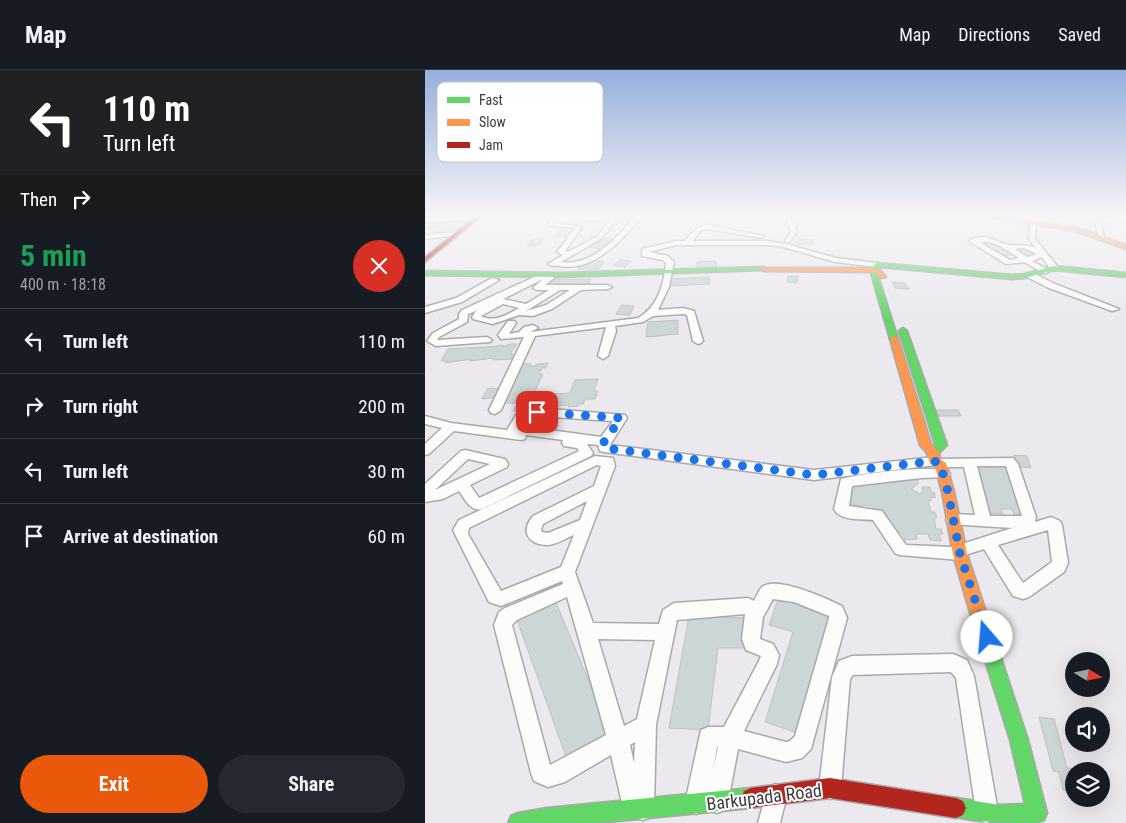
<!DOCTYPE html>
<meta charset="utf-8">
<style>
body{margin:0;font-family:"Roboto Condensed",sans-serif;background:#242831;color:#f1f3f6;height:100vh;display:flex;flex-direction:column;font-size:19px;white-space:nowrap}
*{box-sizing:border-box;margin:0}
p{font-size:16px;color:#9ea1a6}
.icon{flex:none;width:28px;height:28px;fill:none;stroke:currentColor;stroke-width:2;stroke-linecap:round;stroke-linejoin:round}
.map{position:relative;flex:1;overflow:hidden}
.details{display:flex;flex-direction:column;background:#171b24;width:425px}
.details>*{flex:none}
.banner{background:#202124;color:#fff;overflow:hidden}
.needle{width:32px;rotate:100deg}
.controls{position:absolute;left:640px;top:582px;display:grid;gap:10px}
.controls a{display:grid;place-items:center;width:45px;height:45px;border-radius:50%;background:#171b24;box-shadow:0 5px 20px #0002;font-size:25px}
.pin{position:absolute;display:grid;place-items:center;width:42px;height:42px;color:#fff;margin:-21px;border-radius:10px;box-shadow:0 2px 8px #0006}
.me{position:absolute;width:55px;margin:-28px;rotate:342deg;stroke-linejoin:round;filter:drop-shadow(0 0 4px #0008)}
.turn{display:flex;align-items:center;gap:18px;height:105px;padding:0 20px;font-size:22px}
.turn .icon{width:65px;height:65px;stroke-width:2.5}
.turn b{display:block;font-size:35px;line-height:42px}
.then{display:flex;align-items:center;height:48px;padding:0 20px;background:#0003;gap:10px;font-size:19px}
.round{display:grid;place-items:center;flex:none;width:52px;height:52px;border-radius:26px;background:#242831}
.overview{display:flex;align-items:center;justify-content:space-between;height:85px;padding:0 20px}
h1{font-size:30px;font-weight:700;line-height:38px;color:#1e9e55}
.button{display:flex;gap:10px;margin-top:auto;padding:10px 20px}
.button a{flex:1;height:58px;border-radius:30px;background:#ea580c;color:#fff;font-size:20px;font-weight:700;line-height:58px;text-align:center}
.button a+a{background:#242831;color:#f1f3f6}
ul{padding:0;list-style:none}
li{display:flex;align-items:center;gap:15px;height:65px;padding:0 20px;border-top:1px solid #363941}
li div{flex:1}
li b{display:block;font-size:19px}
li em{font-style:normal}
header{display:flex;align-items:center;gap:30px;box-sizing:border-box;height:70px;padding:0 25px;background:#171b24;border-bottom:1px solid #363941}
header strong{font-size:24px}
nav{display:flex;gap:28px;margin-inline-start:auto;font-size:18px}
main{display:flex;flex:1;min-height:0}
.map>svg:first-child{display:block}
.building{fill:#cbd7d6;stroke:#bfc1c3}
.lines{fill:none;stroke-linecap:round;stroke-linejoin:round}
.street-casing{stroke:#a9a8ab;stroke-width:3}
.fast-casing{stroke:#a9a8ab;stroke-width:3}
.slow-casing{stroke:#a9a8ab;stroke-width:3}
.jam-casing{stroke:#a9a8ab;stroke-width:3}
.street{fill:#fcfcfc;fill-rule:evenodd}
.fast{fill:#63d668;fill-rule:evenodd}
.slow{fill:#ff974d;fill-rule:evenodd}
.jam{fill:#b3261e;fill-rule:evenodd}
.route{stroke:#1a73e8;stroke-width:9;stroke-dasharray:0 16.2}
.labels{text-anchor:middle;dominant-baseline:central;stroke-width:4;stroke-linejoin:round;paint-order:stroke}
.near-street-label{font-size:18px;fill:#3c3a3e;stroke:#fff}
.key{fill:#fff;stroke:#c4c4c5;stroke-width:1}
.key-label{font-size:14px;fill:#3c3a3e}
</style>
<header>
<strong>Map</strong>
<nav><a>Map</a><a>Directions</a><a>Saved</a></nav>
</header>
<main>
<section class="details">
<div class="banner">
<div class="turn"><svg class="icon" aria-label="left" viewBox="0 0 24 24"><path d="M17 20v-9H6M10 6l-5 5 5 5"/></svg><div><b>110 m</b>Turn left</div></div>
<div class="then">Then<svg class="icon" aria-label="right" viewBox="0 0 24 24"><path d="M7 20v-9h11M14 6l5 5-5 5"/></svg></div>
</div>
<div class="overview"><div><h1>5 min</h1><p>400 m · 18:18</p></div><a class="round" style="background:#d93025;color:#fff"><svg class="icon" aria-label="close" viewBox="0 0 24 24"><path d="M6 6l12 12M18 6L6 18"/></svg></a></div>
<ul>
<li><svg class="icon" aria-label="left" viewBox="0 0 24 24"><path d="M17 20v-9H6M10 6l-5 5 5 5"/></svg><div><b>Turn left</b></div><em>110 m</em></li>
<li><svg class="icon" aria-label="right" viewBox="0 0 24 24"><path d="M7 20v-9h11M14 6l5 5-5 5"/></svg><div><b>Turn right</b></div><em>200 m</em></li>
<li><svg class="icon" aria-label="left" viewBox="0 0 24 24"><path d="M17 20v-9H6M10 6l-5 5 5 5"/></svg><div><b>Turn left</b></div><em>30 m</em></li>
<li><svg class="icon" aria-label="arrive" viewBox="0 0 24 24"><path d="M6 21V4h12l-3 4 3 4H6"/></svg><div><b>Arrive at destination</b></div><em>60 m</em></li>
</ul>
<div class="button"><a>Exit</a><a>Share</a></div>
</section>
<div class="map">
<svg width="701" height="753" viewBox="0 0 701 753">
<rect width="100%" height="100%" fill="#ebe9ee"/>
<path class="building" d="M193 145H207V147L202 154H190L192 151H189Z
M40 151 27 163 5 165 14 157 0 158V153Z
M134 161H144L142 167H131Z
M181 168 190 170 174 179 164 177Z
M108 169H119L113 176H102Z
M374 169 389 170 387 175 371 174Z
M568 172 586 181H582L587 185 577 186 557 174Z
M598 177 612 183H610L613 185 601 186 589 178Z
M195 190 206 191 200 197 188 195Z
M158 191H178L177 193H179L173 199H153L155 197H152Z
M290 191 292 197H272V192Z
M363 206H373L372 213 362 212Z
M284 207 285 214 244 216 245 209Z
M166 209 162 216 119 217 124 210Z
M467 212 480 213 484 219 470 218Z
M197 235 209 236 205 245 191 244Z
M253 250V264L221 267 223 252Z
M86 274H92L85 284H88L86 289 68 290 69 288 45 291 46 289 20 293 22 291H16L23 279 62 277 78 275 77 277Z
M123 293 121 298H117L114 304H118L108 325 145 323 150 310 173 309 169 321H173L170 329H160L158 334H154L153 336 143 337 144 335 101 337 99 341H88L93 333H77L99 294H106L105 297 110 296 112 294Z
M67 318 78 319 74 327 57 329 62 319Z
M509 340H533L536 346H512Z
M589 385 602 386 606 398 593 397Z
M550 393H561L563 397H572L571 393H581L587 404H583L587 414H590L602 445 589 444 587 439H576L578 444 565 443Z
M492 408 493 414 486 419 495 424 498 421 497 417H505L506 422 510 423V428L506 427V431H503L506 442H510L512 448H509L511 459H516L518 464 514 465 516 471 505 470 503 464H491L492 469 480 470 478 464 469 459 447 436 426 435V416Z
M354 527 406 542 381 666 340 652 368 562 344 555Z
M129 528 187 666 144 695 91 547Z
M264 546 322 548 319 578H293L283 660 244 658Z
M614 647 629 649 642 698 656 700 649 701V721L638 720 634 702 628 701Z"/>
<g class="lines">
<g class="street-casing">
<path id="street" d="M131 145H137L130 153 157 157 140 181 143 182 173 166 184 150 158 151 152 148 153 145H159V147L194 145 177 168 136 192C167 197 194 166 211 145H217C198 170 169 202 134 196 129 195 127 197 123 194L138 185 132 182 150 158 123 155V153Z
M612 145H618L616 151 611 153 610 169 632 196V200H626L617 187 607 191 622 199V203H619L599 192 581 194 544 171C561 160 572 175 587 175 596 176 601 174 610 178L604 169 605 152 611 149ZM554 172C569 170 582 180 594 188L585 190ZM599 178 612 184 602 187 590 179Z
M53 147 51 150 0 152V148Z
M364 147 367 149 372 162 363 173 360 171 366 162 361 149Z
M701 147V151L676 153 679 168 674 169 670 150Z
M283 155 339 166 336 168 283 159 276 160 268 171H343L361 174 411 188 452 193 456 195 452 197 410 192 358 177 343 175H251L224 182 243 186 249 192 244 217 233 240 258 238 269 241 278 271 276 273 273 274 268 271 262 245 258 244 228 246 218 252 190 256 191 261 183 286 178 289 173 286 181 257 110 266 76 340 70 344 66 343 64 340 99 267 76 269 73 265 83 251H89L91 253 84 264 94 262 99 257 108 255 113 258 105 262 213 248C233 237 239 214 241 193L238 190 217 186V179L251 171H260L272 158Z
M31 162 33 163V165L0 169V165Z
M118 203H124L129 208 120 215H183L187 217 183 219 156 220 127 239 108 246 94 245 68 254 48 249 47 247 51 241 43 244 42 252 14 267 12 270 62 267 67 270 65 272 11 276 2 271 8 263 34 249V244L37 240ZM118 209 108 218 112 220H124L101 234 78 229ZM135 220H145L121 235 101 241ZM78 234 94 238C83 244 70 253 56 246Z
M602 203H608L630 214 694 239 687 241 624 218 602 207Z
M67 208 74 210 37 232 0 243V237L31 228Z
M112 338 200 345 202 348 185 375 389 400 509 387 514 389 588 388 593 394 611 447 610 452 626 447 635 451 637 455 643 493 639 502 604 527 598 529 588 526 559 479 543 484 540 489 535 490 474 485 470 483 448 450C436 449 415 451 409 439L416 409C436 403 504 395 523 401L525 404 523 407 496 408 427 416 424 436 457 441 481 475 528 477 587 458 523 454 521 450 523 446 528 444 550 445 539 397H515L510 395 389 410 179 382 175 381 173 375 162 374 168 383 166 386 57 439C45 442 40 429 34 421L18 429 0 432V414L36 381 40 380 75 388 80 389 83 394 82 397 45 415 54 428 154 381 152 378 139 376 137 373 138 370 101 365 100 369 96 370 29 361 4 384 0 385V374L17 358 0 354V346L26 353 82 360 93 342ZM112 346 188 351 176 367 95 356 101 348ZM43 389 65 394 10 420ZM552 396H581L597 446H565ZM623 460 627 492 598 513 573 475Z
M170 386 188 388 190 396 150 502 168 553 234 554 238 540 249 533 323 528 329 531C331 527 334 520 337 517 351 505 403 529 417 536L422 548 386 679 377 688 361 692 313 679 303 732 300 740 292 743 284 740 282 734 279 741 271 744 263 741 260 733 276 660 283 657H299L334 591 336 586 321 580 317 569 320 544 252 550 231 655 229 739 226 747 218 750 200 746 186 685 140 712 123 717 109 711 106 703 69 555 74 542 80 538 138 514 137 511 76 536 64 532 28 460 34 450ZM172 395 176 396 169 416 108 446C95 461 103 475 122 475 131 475 141 468 149 465L136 497 76 521 43 464 44 458ZM162 431 155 450 123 463 117 462 116 460 118 454ZM142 527 181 665 125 695 87 555 92 550ZM348 529 369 532 404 546V548L370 666 365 671 361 672 319 661 352 594 354 585 348 574 335 569 338 547ZM173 569 230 570 212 649 199 656ZM210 672 209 693 205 675ZM292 677H293L288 700Z
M528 584 542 590 549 606 573 742 570 750 561 753 554 750 551 742 531 608 526 602 428 605 425 609 416 718 413 726 405 729 397 726 394 718 407 607 414 591 427 586Z
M351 714 359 717 362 725 355 753H333L343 717Z"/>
</g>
<g class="fast-casing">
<path id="fast" d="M452 193 587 205 600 204 629 196 701 203V207L629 200 600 208 587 209 455 197 452 203 473 269 469 272 465 269 446 203 449 195Z
M339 197 342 199 341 200 133 207 0 205V201L133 203Z
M478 258 482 261 522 375 512 385 508 386 502 382 510 374 474 261Z
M552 532 557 534 560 539 603 670 622 743 619 750 612 753C584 753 551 753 524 745L521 738 524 731 531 728 575 735 600 734 585 670 544 539 547 534Z
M326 718 333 721 336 728 333 735 326 738 172 753H83L86 746 93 743 122 738Z"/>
</g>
<g class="slow-casing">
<path id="slow" d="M559 145H569L651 157 701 175V179L650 161 561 147Z
M337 198H447L456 201 461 207 455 208 451 203 447 202 339 201 336 199Z
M469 266 473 269 506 374 514 382 515 389 521 393 529 422 542 484 560 539 557 544 552 546 547 544 544 539 528 484 517 422 510 396 505 394 502 383 495 375 465 269Z"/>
</g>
<g class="jam-casing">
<path id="jam" d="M52 145H58L0 192V187Z
M405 708 531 728 538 731 541 738 538 745 531 748 405 728 326 738 319 735 316 728 319 721 326 718Z"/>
</g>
<use href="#street" class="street"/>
<use href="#fast" class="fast"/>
<use href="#slow" class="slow"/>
<use href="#jam" class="jam"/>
</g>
<linearGradient id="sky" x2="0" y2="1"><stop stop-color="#95afdc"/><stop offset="0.58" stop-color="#f6f5f7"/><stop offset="1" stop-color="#f6f5f7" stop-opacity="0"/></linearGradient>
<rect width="701" height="250" fill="url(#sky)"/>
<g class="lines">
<path class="route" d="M112 342 196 348 179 372V378L389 405 509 391 515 393 523 422 535 484 562 567"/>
</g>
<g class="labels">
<g class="near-street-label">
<text transform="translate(339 727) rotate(-7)">Barkupada Road</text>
</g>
</g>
<rect x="12" y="12" width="166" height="80" rx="8" class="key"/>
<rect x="22" y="27" width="23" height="6" fill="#63d668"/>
<rect x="22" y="49" width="23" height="7" fill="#ff974d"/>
<rect x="22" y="72" width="23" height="6" fill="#b3261e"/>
<g class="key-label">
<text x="54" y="35">Fast</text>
<text x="54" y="57">Slow</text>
<text x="54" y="80">Jam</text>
</g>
</svg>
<div class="controls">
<a><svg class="needle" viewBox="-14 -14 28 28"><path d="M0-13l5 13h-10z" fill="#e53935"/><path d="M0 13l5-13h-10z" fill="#9ea1a6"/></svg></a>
<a><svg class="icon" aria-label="sound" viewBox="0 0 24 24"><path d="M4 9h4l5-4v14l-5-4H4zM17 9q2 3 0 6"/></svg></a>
<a><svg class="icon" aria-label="layers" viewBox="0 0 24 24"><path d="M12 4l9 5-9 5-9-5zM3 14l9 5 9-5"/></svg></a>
</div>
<div class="pin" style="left:112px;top:342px;background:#d93025"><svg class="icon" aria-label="arrive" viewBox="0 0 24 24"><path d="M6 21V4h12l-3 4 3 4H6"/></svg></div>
<svg class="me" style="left:562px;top:567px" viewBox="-20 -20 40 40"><circle r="19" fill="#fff"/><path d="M0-13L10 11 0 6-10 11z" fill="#1a73e8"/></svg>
</div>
</main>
